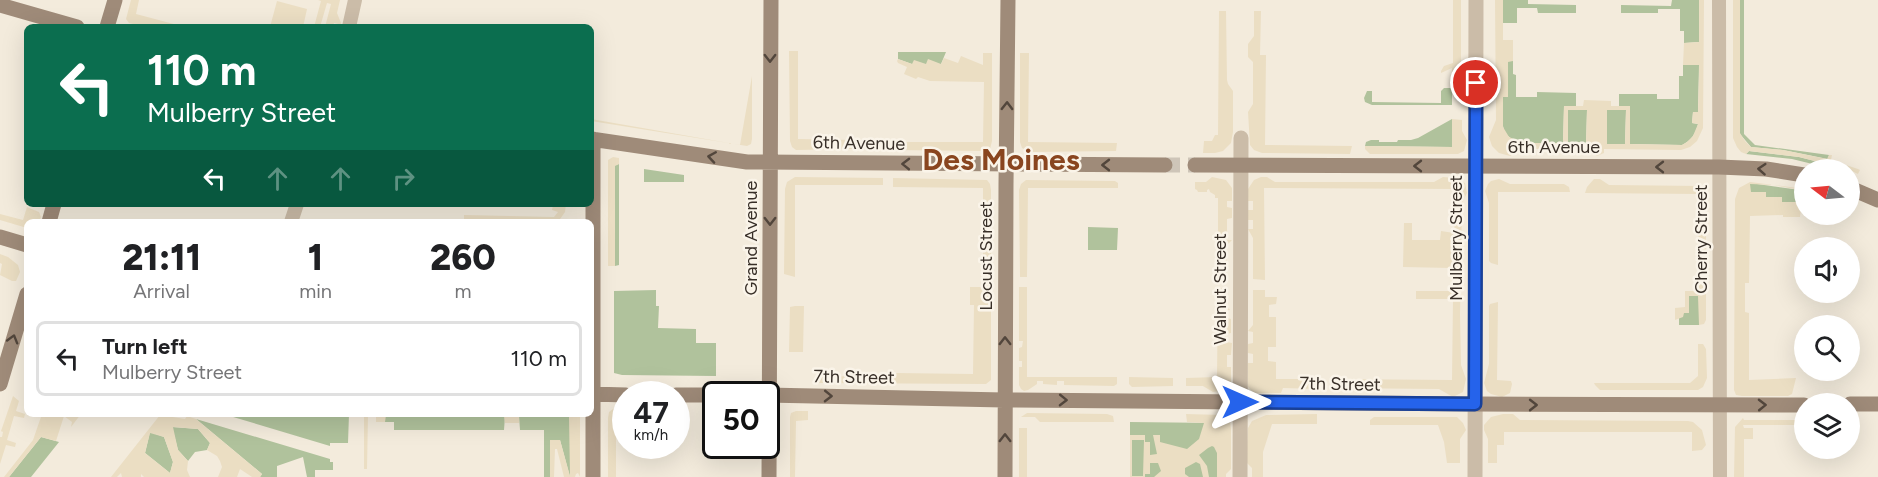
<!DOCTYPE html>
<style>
body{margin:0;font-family:Figtree,sans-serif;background:#f6f6f6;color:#202124;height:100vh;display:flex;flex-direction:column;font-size:22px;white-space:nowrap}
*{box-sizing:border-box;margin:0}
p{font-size:20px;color:#757577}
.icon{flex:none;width:33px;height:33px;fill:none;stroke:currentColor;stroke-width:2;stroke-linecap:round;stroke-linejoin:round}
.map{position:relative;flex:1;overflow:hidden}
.details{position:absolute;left:24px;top:219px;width:570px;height:198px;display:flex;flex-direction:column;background:#fff;border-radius:9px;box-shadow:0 6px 24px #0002}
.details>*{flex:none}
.guide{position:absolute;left:24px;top:24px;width:570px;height:183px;border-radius:9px;box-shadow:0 6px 24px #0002;background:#0b6e4f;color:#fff;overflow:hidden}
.needle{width:39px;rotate:286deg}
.fabs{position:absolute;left:1794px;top:159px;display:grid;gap:12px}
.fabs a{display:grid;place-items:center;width:66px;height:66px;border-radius:50%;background:#fff;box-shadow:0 6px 24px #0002;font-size:30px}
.speed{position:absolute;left:612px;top:381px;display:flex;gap:12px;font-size:30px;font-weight:700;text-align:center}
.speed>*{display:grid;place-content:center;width:78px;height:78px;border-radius:50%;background:#fff;box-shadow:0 6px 24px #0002;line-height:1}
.speed small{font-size:15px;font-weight:400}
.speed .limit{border:3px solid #111;border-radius:9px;background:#fff;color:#111}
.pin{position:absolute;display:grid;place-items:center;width:51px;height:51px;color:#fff;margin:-26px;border:3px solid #fff;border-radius:50%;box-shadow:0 2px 6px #0007}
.me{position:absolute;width:66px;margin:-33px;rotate:90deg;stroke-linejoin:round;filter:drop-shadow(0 0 4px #0008)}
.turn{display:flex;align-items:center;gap:21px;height:126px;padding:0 24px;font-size:27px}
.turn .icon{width:78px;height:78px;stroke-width:2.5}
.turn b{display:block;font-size:42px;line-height:51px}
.lanes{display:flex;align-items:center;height:57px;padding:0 24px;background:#0003;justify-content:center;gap:30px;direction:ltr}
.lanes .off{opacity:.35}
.eta{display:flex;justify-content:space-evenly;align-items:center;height:102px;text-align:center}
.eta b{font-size:36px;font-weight:800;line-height:42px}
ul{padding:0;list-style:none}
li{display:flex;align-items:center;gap:18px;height:75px;margin:0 12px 9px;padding:0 12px;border:3px solid #e0e0e0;border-radius:9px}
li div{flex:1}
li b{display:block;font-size:22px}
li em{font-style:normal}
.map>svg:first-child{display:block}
.green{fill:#b0c29c}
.plaza{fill:#ebdec3;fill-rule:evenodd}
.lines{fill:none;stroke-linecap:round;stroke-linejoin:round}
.secondary-tunnel{stroke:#cec5b8;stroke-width:15;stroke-dasharray:15 8;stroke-linecap:butt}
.minor{stroke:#cbbca8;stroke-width:14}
.tertiary{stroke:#cbbca8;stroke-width:15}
.secondary{stroke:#9f8b79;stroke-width:15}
.oneway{stroke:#52463c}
.route-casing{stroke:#184099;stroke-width:15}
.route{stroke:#2563eb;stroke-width:10}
.labels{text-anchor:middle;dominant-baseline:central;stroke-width:5;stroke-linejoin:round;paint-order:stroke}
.street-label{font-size:18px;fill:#382f28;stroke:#faf4e9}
.town-label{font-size:30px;font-weight:bold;fill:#89451f;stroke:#faf4e9}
</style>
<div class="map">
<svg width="1878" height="477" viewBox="0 0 1878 477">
<rect width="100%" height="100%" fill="#f3ebdc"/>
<path class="green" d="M1503 0H1528V4L1576 5V13H1538L1537 8H1517V23H1503Z
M1672 0H1699V42L1684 43V31H1680V9H1658V13H1621V5L1671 6Z
M1740 0H1744V134L1755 145 1829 155 1828 159 1783 150 1751 147 1740 134Z
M898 52H946L941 64H912L898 59Z
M1508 61H1513V74L1516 75V97H1537V92L1576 93V106H1564L1563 143C1546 143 1507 150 1503 126 1502 117 1503 106 1503 97L1508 96Z
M1683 65H1699L1698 112H1693L1692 123 1698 124C1696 133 1691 141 1682 145L1630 144V106H1619V94H1657V99H1679V76H1683Z
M1444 88H1452V105H1372L1365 102 1364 98 1367 91H1372V102L1441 103V91Z
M1568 110H1587L1586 144H1568Z
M1607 110H1626L1625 144H1607Z
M1452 119V147L1365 146 1366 142 1371 140H1379V142H1397L1398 140H1411L1418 138Z
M1749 151 1799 157 1846 169H1833L1792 159 1746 154Z
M619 164V265L615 266V165Z
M644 169 684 175V182H644Z
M1750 183 1800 190 1802 195 1800 202H1782L1766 197V193L1750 192Z
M1088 227 1118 228 1117 250H1088Z
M656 290V306H659L658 328 696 329V343H716V376L622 375 614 373V291Z
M1689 296H1699V325H1679V317L1683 313Z
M223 414H349L348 443H330V446Z
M385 415 505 416 504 430H394V422H385Z
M519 416 570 417V477L560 440H551L550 477H544V430H520Z
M196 419 330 459V462H333V470H315V477H307L303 457 277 466V477H260L262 474Z
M1130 422 1217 423V477H1130Z
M172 427 198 429 210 443 207 450 195 452 188 461 178 450Z
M150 432 164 437 173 462 170 473 145 453Z
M41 437 59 442 31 477H9Z"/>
<path class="plaza" d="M131 0H139L136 14 185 27H145L129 23 126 19Z
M318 0H340L337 13 341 23 340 27H337L338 24 334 23 333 27H325L331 4 327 3 320 27H314L321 1Z
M1453 0H1461V71L1459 75H1452V68L1441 73V71L1444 66 1453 63Z
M1495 0H1503V40H1513V61L1508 62V97H1503V127L1509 137 1523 143H1563L1564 106H1583L1584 100 1611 101V106H1630V144L1682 145 1687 142 1693 136 1698 124 1692 123 1693 112H1698L1699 76V65H1683L1684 43 1699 42V0H1704L1703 128 1697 141 1690 147 1681 150 1604 149V153L1597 156 1592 154 1589 149H1523L1510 156 1499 153 1492 146 1489 137 1496 120ZM1568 110H1587L1586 144 1568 143ZM1607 110H1626L1625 144H1607Z
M1733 0H1740V133L1745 141 1751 147 1783 150 1827 159 1829 155H1832L1831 160 1858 169 1860 170 1858 174 1850 170 1799 157 1749 151 1746 154 1741 152 1737 147 1733 138Z
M277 1 307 9 303 27H270Z
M1219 11H1226L1227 80 1228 84 1233 91V132L1231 143 1223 151 1215 153H1203L1204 141H1212L1215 135H1218Z
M1254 11H1261L1260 55H1266L1265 145 1352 146 1350 154 1262 153 1254 150 1250 145 1248 112 1253 104V62L1248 57V44L1254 36Z
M789 51H798V139L854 140 852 149 796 150 792 147 790 141Z
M983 53H992V141L990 149 985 151 893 150V142H983L984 82 930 81 918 77 916 79 904 74 907 67 898 63 897 61 898 59 912 64 914 60 926 64 928 59 941 64 944 58 958 63 961 56 983 65Z
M1020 53H1029L1028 142 1117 143 1116 151 1030 152 1022 148 1020 142Z
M752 76V139L751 144 747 146 591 121V119L740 145Z
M1452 119 1462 120V131L1467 140 1464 151 1458 154H1370L1365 149V146L1452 147Z
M613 157 619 158V164L615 166V266H608V160Z
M795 177 883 178V185H795V277L784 274 785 189 787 182Z
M1212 177 1226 180 1232 188V201H1227V207L1232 208V218L1227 219V240H1232L1227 245V278H1218V198H1215V195L1210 192 1209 189 1207 190V192H1198L1197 190 1195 189V182H1206Z
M1261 177H1267L1275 182H1434L1443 177 1455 178 1465 183 1467 193 1462 203 1460 315 1461 365 1466 379 1463 392 1453 397 1439 389 1332 388V379L1452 380 1453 299H1416V291H1451V268L1403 267 1404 223H1412V240H1440L1441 231 1454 233 1455 189 1264 188 1265 280 1253 279V238L1248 229H1253V220H1248V210H1253V201H1248V189L1254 180Z
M893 178 987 180 990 184 991 190V277H983V188L893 187Z
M1499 179 1510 184H1564L1569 187 1570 192H1498V265L1491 263 1489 261V203L1485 191 1488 184 1491 181Z
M1594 179H1600L1609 185 1701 186 1706 189V320L1704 324 1699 325 1698 296H1689V313H1684L1683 317 1675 320V308L1685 307V291H1698L1699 194 1585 193 1587 187Z
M1026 180 1115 181 1118 183V188H1028L1027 277H1020L1019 190 1021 184Z
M1750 182 1798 188 1803 192 1800 217H1783V215L1750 216 1749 283H1745V312L1749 313V380L1796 378 1792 394 1788 396H1742L1736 395 1734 390 1735 199 1739 188ZM1750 184 1774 185 1800 190 1802 195 1800 202H1782V197H1766V192H1751Z
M566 204 565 212 558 222 521 220 519 222 514 220 464 222V215L554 217 558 212 552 210 553 205Z
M27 207 39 212 41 217 39 222H27V228L0 220V214L23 220Z
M0 254 8 257 18 265 20 272 16 281H12L0 275 2 264 0 263Z
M970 287H991V380L986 384 818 383V376L896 377V373L973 374 974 305H970Z
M1019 287H1027V377H1117V384L1114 386 1064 385V381H1057V385L1043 384V381H1037V384L1028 390 1024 391 1021 389 1019 385V367H1022V361H1019V348L1022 347 1023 341H1019Z
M1218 288 1227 289V305L1230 310H1227V318L1231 319V333L1226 334V342L1232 343 1231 355H1227V367H1231V382L1227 390 1213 392 1203 386H1186V378L1217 377Z
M1253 290H1265V297H1277L1276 304 1269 305V317H1276V347H1268V361L1276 362V379H1318V389L1283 388 1281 393H1254L1248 387V363H1253V354L1248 353V344L1253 343V332L1248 331 1253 325Z
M1498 302 1497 380 1511 381 1512 384 1510 393 1502 397 1491 394 1487 391 1484 383 1489 364V306L1490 304Z
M795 306H804L803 352H789L790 307Z
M1698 344H1703L1706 349 1707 378 1703 387 1698 390H1600L1595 385 1594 383H1690L1698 376Z
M1129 377 1173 378V386L1132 387 1129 384Z
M13 396 19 401 16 411 25 414 24 418 14 416 7 440 16 443 15 447 6 445 0 464V437H2L3 432 1 431 0 434Z
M613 409 625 410V428H616V477H608V418L609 412Z
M796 411H808V420L796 421 795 477H790V417L791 413Z
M1027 413 1107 414 1113 416 1114 422H1040L1035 417H1021Z
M42 414H81L71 427 72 422 64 416 56 441 41 437 9 477H4L33 440Z
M364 414H580V477L578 473 576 474 575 477H564L557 449H555L554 477H550V440H560L570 476 569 417 519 416V423H505L504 416 386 415 385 422H376V415H368L367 469H364Z
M1186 414 1221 415 1230 421 1231 429V469L1226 474V477H1217V453L1214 447 1212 446 1208 448 1199 455 1207 466 1209 477H1203L1200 464 1196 462 1185 468V474L1189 477H1154L1161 471 1158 463H1150V474H1145V477H1130V435H1145V442H1150V455L1157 454 1153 435H1160V442L1187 449 1199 439 1204 423 1187 422ZM1132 440H1144L1143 476H1132Z
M1317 414V424H1272L1263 452V477H1252V468L1246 462 1248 428 1252 421 1266 415Z
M1503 414H1513L1520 420 1688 421 1693 422 1702 430 1706 445 1702 450 1692 451V432H1504V445H1497V463H1488V439L1484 430V425L1491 417Z
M160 415 185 419 187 416 196 419 262 474 260 477H252L240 469 237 477H218L222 467 220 461 217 456 207 450 210 443 198 429 173 427 178 450 188 461 187 470 190 477H144L141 474V477H122L121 473 117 477H111ZM150 433 164 437 173 462 170 473 145 453Z
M1374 417H1457L1463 423 1466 430 1460 439V463H1447L1444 442 1438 425H1370V420Z
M1743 418 1744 420H1797L1798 425H1743L1744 428H1753V439H1744V477H1734L1735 427Z
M1019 428H1027V477H1019Z"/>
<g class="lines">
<path class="secondary-tunnel" d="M1165 165H1195"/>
<path class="minor" d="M1719 0 1720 477
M349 27 355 0
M291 222 297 204"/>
<path class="tertiary" d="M1240 477 1241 138
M1475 477 1476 0"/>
<path class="secondary" d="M0 5 77 27
M107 27 115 0
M591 139 747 162 1165 165
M593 139V477
M1195 165 1719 167 1766 169 1804 175
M1850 188 1878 200
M49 222 54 204
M0 237 27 245
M0 384 27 294
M591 394 626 395
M676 395H716
M766 395 1004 400 1475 404 1804 405
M1850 404H1878
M769 477 771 0
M1005 477 1006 184 1008 0"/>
</g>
<defs><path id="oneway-chevron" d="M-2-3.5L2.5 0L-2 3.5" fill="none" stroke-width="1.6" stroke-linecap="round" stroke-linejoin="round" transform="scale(1.5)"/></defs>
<g class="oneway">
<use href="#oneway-chevron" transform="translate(770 58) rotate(90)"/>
<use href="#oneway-chevron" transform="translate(1007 106) rotate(-89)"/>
<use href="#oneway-chevron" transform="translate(712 157) rotate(-171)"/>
<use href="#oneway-chevron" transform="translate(906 164) rotate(-179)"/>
<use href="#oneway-chevron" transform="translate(1106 165) rotate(-180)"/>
<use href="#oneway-chevron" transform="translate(1418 166) rotate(-180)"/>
<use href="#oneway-chevron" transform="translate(1660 167) rotate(-180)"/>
<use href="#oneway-chevron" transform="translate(1762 169) rotate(-176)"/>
<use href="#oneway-chevron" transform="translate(770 221) rotate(90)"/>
<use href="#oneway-chevron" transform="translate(13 339) rotate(-74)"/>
<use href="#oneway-chevron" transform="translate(1005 341) rotate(-90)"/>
<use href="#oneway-chevron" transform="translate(828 396) rotate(1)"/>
<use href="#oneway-chevron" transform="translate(1063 400) rotate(1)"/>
<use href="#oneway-chevron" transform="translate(1533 405)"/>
<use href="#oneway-chevron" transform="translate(1762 405) rotate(-1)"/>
<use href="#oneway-chevron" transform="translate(1005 438) rotate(-90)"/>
</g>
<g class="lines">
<g class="route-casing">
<path id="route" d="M1240 402 1475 404 1476 83"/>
</g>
<use href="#route" class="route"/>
</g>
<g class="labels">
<g class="street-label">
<text transform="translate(859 143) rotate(1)">6th Avenue</text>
<text x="1554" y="147">6th Avenue</text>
<text transform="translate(751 238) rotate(-90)">Grand Avenue</text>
<text transform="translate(1456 238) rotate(-90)">Mulberry Street</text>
<text transform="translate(1701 239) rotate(-90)">Cherry Street</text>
<text transform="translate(986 256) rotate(-90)">Locust Street</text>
<text transform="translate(1220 289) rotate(-90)">Walnut Street</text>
<text transform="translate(854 377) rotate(1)">7th Street</text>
<text transform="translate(1340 384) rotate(1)">7th Street</text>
</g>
<g class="town-label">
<text x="1001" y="159">Des Moines</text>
</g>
</g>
</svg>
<div class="fabs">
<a><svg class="needle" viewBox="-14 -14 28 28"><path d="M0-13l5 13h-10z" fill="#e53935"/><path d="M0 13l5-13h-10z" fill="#757577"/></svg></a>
<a><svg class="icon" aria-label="sound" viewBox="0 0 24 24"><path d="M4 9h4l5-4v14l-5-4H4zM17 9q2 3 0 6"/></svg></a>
<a><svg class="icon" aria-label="search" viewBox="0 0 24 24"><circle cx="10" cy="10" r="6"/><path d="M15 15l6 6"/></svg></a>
<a><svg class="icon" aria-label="layers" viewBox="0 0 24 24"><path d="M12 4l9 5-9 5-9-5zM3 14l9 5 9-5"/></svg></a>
</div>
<div class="speed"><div>47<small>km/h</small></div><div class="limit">50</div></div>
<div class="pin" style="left:1476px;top:83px;background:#d93025"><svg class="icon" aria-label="arrive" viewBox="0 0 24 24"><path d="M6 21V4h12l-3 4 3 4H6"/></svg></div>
<svg class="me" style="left:1240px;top:402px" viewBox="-20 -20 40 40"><path d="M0-17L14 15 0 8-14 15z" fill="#2563eb" stroke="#fff" stroke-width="4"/></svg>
<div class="guide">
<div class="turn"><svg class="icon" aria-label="left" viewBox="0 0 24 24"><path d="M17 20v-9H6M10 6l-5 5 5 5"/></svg><div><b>110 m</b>Mulberry Street</div></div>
<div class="lanes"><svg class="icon" aria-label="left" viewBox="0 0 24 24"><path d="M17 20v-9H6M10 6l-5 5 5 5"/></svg><svg class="icon off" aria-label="ahead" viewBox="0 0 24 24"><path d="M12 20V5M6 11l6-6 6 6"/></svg><svg class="icon off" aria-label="ahead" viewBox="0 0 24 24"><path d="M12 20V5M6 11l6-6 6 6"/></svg><svg class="icon off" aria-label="right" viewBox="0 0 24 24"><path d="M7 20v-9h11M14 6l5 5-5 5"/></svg></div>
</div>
<section class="details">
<div class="eta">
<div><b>21:11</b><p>Arrival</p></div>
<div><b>1</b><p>min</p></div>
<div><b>260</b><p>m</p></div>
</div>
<ul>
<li><svg class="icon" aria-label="left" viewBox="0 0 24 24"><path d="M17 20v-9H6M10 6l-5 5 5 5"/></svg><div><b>Turn left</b><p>Mulberry Street</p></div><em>110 m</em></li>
</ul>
</section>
</div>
